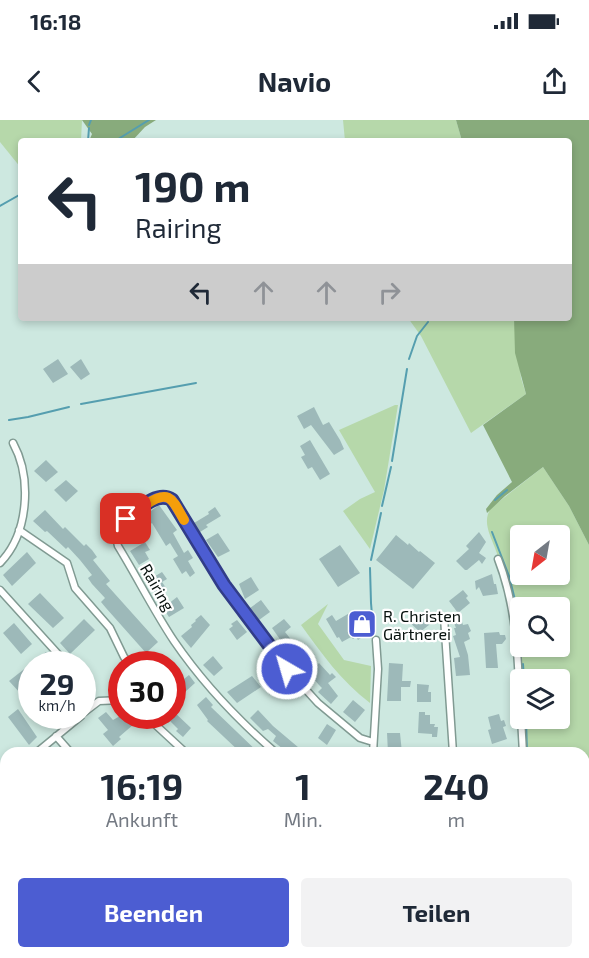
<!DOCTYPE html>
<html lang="de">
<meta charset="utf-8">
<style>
body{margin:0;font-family:"Exo 2",sans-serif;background:#f2f2f3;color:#1f2937;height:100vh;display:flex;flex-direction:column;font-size:22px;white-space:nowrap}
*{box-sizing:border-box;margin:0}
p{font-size:20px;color:#747a83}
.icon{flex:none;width:33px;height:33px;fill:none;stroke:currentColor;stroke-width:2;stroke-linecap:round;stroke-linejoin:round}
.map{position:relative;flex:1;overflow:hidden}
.side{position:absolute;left:0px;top:627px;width:590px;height:212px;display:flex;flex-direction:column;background:#fff;border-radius:18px 18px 0 0;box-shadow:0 3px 9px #0003}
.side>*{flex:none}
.guide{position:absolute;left:18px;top:18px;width:554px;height:183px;border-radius:6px;box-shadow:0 3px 9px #0003;background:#fff;color:#1f2937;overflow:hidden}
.needle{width:39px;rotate:211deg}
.tools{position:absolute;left:510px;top:405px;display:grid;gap:12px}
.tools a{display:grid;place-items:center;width:60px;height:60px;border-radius:6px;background:#fff;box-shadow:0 3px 9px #0003;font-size:30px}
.speed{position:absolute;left:18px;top:531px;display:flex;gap:12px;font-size:30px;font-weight:700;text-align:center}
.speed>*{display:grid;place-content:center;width:78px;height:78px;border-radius:50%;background:#fff;box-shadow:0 3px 9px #0003;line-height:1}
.speed small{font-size:15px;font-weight:400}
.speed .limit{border:9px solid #d22;background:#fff;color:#111}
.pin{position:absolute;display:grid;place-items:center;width:51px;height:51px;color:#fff;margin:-26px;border-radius:12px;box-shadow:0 3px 9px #0006}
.me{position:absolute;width:66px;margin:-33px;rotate:322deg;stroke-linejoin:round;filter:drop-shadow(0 0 4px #0008)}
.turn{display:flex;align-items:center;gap:21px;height:126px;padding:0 18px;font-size:27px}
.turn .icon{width:78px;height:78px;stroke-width:2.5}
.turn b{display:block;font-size:42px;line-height:51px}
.lanes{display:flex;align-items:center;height:57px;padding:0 18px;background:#0003;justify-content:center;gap:30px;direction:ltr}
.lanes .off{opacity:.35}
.eta{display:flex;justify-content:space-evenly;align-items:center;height:102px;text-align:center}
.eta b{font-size:36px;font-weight:700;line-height:42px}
.button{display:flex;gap:12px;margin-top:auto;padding:12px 18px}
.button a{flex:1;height:69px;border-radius:6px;background:#4c5dd2;color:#fff;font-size:24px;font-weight:700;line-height:69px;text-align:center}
.button a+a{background:#f2f2f3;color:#1f2937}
.status{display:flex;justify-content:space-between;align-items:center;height:42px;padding:0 30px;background:#fff;direction:ltr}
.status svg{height:16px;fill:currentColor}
header{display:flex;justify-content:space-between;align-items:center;height:78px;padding:0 18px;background:#fff;font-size:27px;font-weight:700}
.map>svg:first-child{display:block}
.green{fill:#b6d8aa;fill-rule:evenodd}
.forest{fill:#88ab7c}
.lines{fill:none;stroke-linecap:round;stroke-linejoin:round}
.stream{stroke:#559eaf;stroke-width:2}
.building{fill:#9db9b9}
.minor-casing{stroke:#809a92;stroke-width:9}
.tertiary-casing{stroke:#809a92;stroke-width:10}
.minor{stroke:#fff;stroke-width:6}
.tertiary{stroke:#fff;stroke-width:8}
.route-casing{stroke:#313c88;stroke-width:15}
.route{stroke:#4c5dd2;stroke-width:10}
.slow{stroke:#f59e0b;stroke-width:10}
.labels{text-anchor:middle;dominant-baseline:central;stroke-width:4.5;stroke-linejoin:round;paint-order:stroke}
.street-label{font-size:16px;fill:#07110e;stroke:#fff}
.poi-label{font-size:16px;fill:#07110e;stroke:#fff;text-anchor:start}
</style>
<div class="status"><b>16:18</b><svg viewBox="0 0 49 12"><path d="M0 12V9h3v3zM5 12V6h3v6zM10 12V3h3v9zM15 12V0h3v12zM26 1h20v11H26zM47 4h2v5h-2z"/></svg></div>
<header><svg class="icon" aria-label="back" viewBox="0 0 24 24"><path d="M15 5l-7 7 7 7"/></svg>Navio<svg class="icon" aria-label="share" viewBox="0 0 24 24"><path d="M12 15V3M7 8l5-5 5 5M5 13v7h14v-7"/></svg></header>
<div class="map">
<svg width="589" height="838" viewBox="0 0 589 838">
<rect width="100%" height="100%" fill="#cde8e0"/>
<path class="green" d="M0 0H82L81 21H21V48L0 22Z
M343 0H456L462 21H345Z
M408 198H514L521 258 526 274 471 313 421 216Z
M395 285H398L384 370 370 429 343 391 360 379 375 372 339 310Z
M543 347 569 386 589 425V644L584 633H523L521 599 560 598V560H520C517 515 511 470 495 428 490 415 482 401 491 388ZM520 416H560V454H520ZM520 488H560V526H520Z
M328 484 318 504 344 540 371 546 370 583C341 561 322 534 301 505Z"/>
<path class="forest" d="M82 0H156L145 7 132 21H89L92 14Z
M456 0H589V425L569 386 543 347 505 376 487 393 486 389 497 375 512 362 483 305 526 274 515 233 514 198H568V21H462Z"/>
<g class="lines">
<path class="stream" d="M89 5 91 0
M88 21 89 8
M115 21 149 0
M0 86 21 74
M409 239 417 216 428 202
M81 284 196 263
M9 300 28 297 69 287
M392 341 407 249
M495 380 507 370
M382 386 391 347
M492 412 509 456 520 500
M371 440 381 393
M370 448 371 483 373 507
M523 526V535
M523 544 524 560
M526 598 527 633"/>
</g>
<path class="building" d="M58 239 68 254 53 263 43 249Z
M81 239 90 254 81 260 70 247Z
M314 287 323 305 329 302 340 320 344 329 334 335 311 305 304 309 297 296Z
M310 320 330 354 320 360 312 347 308 349 301 337 305 335 300 326Z
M46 340 58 352 46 362 34 351Z
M66 360 78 371 66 382 54 370Z
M159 385 177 410 173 413 184 433 188 430 193 438 188 441 195 453 190 457 186 451 182 454 173 439 178 436 170 423 166 426 152 403 133 417 127 409Z
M215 387 221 396 206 405 208 407 200 412 194 403 209 394 208 392Z
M45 390 63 409 65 407 84 426 86 424 92 430 97 437 93 440 110 461 106 464 158 522 146 533 106 488 101 482 105 478 92 464 88 458 92 455 80 440 68 427 66 429 47 411 45 412 33 401Z
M479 412 486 422 479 433 486 438 482 444 479 440 467 450H465L456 441 469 429 466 426Z
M218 413 230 431 218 437 206 420Z
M396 415 408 425 409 423 419 432 420 431 435 443 413 469 376 440Z
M145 422 150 430 145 432 149 439 139 445 130 431Z
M340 425 360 453 338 467 319 439Z
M27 432 36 443 12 466 3 455Z
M162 452 167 459 162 462 166 468 156 474 147 461Z
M492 454 494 464H496L498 474 483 476 479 467 476 470 475 461Z
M251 457 259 470 245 479 239 464Z
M463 470 468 476 466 478 470 483 458 493 449 481Z
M40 473 64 498 53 508 28 484Z
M177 477 184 488 169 497 163 488Z
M261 480 270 492 259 500 250 488Z
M353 491 362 501 368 513 358 520 356 517 353 519 351 517 342 522 339 517 337 518 326 499 332 495 336 501Z
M416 492 429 505 420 512 407 500Z
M201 495 210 505 191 528 181 516 192 507 191 505 196 501 195 500Z
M84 499 95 510 70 534 60 523Z
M284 499 291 507 285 512 301 532 291 540 281 527 284 525 272 508Z
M461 499 463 505 468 504 471 511 468 513 470 519 464 522 468 535 470 555 456 556 454 538 460 537 453 516 456 515 454 508H456L454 503Z
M237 500 247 512 237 520 229 509 233 506 231 504Z
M14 503 32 524 21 534 3 513Z
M499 512 500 515H505L506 519 502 524H496L498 548H486L484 513Z
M46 532 57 544H32V564L21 574 9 561Z
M213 536 223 548 214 556 203 545Z
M310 539 316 546 319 543 330 555 332 553 336 557 328 563 338 576 331 584 318 572 322 568 319 565 313 558 309 561 301 551 304 548 302 546Z
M273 543 281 554 270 561 262 551Z
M389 543 403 544 402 561H411L410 567H401V581H387Z
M176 549 184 559 189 555 195 563 185 572 172 557V551Z
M252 556 261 567 237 583 227 572Z
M417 564 429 565 428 572H431V582H417Z
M206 577 213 585 211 587 259 633H241L207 601 208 600 197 585Z
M353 580 365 590 355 602 343 592Z
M18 589 37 617 29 625 8 597Z
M172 590 191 608 183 617 176 611 178 609 170 601 168 603 160 596H172Z
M258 590 273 606 305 633H288L273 621 276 616 268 609 263 611 250 598Z
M106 592 113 600 120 596H127L134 604 119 617 121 619 113 626 103 614 108 610 98 598Z
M419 592H425V595H430V604H435L434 607H438L437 617H432V614L418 613Z
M499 594 501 601 504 600 506 606 503 607 507 619 492 624 488 610 491 609 488 597Z
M327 604 336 610 327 625 318 618Z
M387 613H400L402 633H388Z"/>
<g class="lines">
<g class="minor-casing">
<path id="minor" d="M19 410 67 443 75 468 110 508 124 537 130 544
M498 439C517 488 518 538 520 589
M0 443C29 413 32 358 13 323
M0 470 67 544
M444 497 453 633
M82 594 99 581 122 580
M146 596 186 633
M521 598 523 633
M56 616 71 633
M36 633 81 596
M276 633C239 601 202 562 174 521 154 491 137 457 118 426 116 419 115 413 119 406 124 397 154 377 164 376L174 382 223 465 287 549 318 583 360 618 373 622
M373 633 378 549 376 520
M0 663 6 658
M78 832 83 838
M257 832 262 838
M512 832 522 838
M366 838 383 835 409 838
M505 838 509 832"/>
</g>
<g class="tertiary-casing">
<path id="tertiary" d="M0 667 6 673
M146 832 150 838"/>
</g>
<use href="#minor" class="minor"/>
<use href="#tertiary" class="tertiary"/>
</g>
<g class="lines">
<g class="route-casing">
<path id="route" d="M126 399C138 390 157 370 172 380L224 465 287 549"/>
</g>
<use href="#route" class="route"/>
<path class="slow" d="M147 384C170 368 173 381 184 400"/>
</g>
<defs>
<g id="shop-square" transform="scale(1.5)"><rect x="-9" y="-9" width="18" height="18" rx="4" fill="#4c5dd2" stroke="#fff"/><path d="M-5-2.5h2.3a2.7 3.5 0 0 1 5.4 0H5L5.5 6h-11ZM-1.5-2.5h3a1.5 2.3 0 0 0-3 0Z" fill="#fff"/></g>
</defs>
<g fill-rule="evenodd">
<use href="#shop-square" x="362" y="504"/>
</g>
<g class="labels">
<g class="street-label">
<text transform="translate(158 467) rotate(60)">Rairing</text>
</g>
<g class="poi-label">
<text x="383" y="495">R. Christen<tspan x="383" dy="18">Gärtnerei</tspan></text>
</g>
</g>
</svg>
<div class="tools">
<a><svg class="needle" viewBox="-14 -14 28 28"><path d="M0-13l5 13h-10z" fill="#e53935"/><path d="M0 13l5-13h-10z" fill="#747a83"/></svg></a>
<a><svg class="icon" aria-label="search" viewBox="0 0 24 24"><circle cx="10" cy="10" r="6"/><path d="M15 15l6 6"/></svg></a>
<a><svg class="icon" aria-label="layers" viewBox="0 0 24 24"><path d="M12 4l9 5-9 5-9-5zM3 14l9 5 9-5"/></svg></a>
</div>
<div class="speed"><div>29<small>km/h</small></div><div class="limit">30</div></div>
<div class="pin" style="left:126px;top:399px;background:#d93025"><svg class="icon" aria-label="arrive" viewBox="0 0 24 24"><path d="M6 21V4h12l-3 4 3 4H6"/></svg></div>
<svg class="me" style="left:287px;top:549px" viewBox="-20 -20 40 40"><circle r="17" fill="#4c5dd2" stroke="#fff" stroke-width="3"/><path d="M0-11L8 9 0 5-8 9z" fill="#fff"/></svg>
<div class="guide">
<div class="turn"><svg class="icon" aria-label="left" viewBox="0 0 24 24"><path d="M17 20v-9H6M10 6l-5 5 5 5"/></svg><div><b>190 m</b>Rairing</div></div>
<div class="lanes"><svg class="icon" aria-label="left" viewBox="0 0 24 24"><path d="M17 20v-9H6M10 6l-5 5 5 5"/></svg><svg class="icon off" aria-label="ahead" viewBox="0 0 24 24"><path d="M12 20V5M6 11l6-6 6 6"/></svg><svg class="icon off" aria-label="ahead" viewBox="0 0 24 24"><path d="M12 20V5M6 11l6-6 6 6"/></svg><svg class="icon off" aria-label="right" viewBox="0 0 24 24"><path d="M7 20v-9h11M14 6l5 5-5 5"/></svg></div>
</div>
<section class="side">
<div class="eta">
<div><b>16:19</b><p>Ankunft</p></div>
<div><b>1</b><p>Min.</p></div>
<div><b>240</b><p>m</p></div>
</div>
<div class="button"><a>Beenden</a><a>Teilen</a></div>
</section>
</div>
